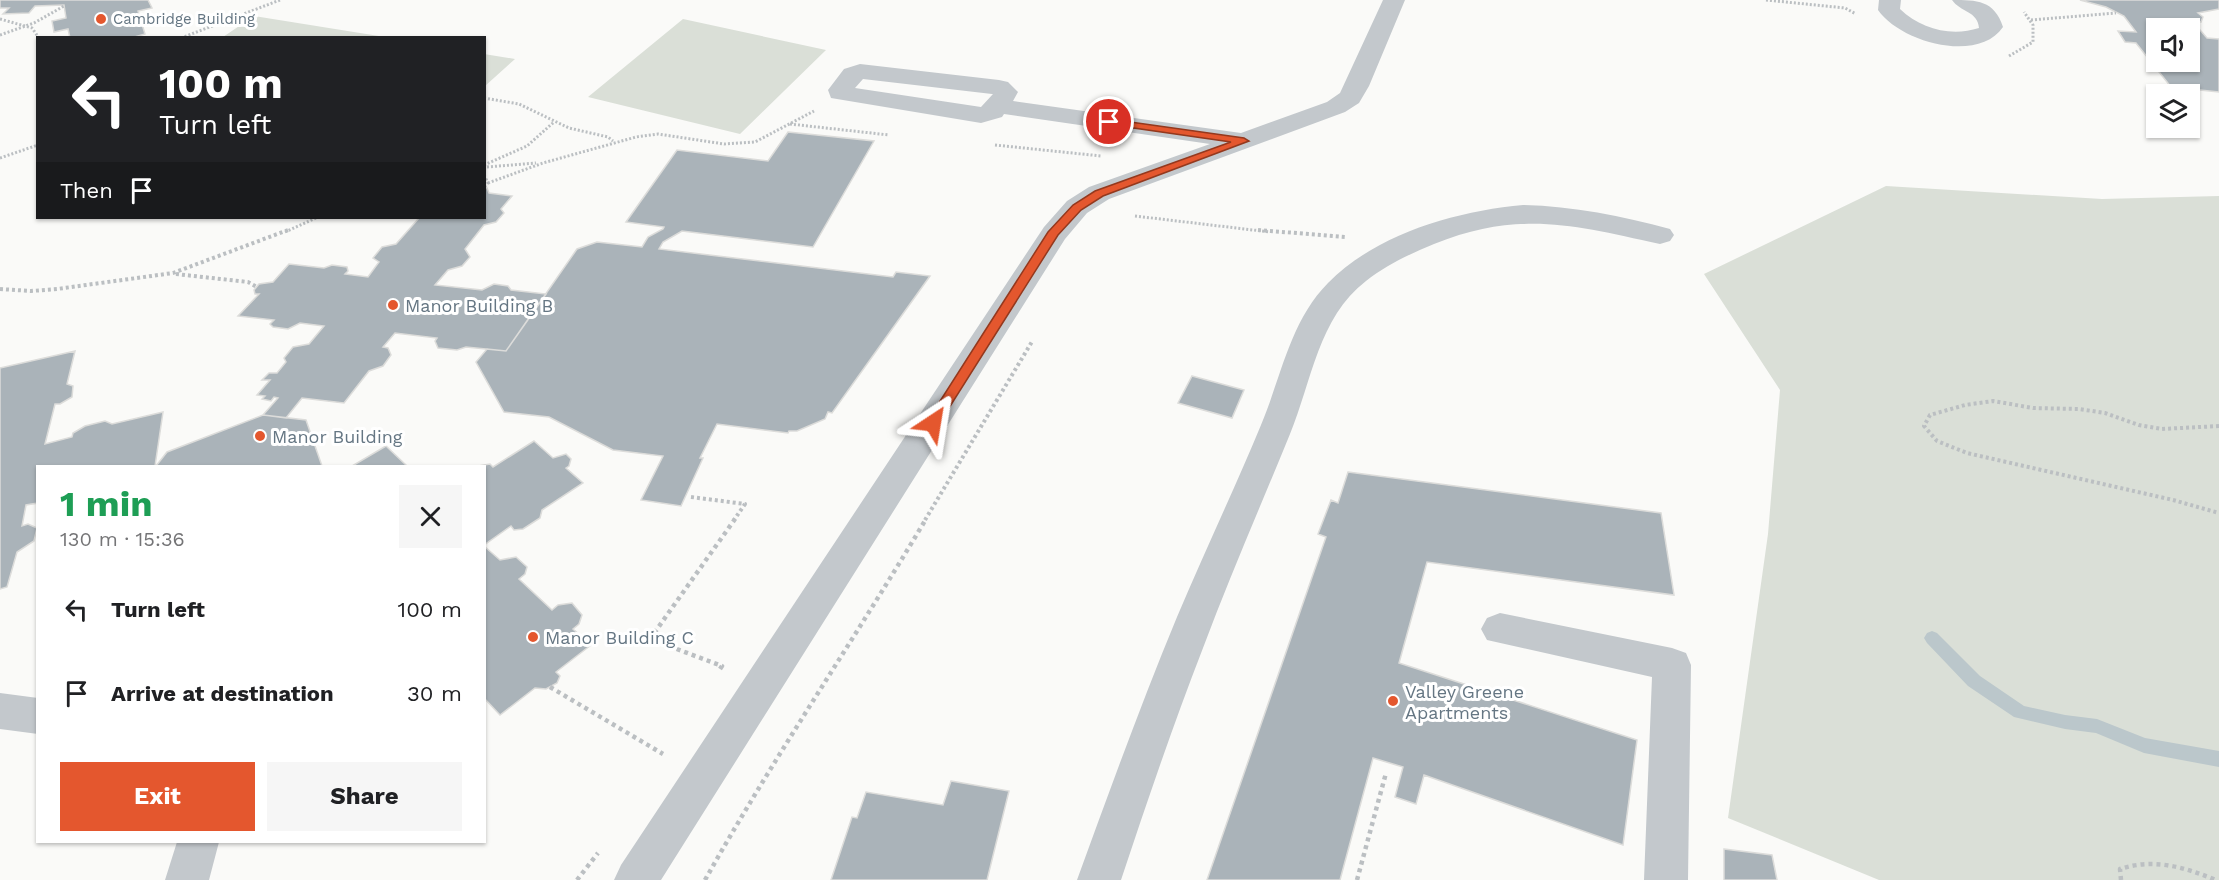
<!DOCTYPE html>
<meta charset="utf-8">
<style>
body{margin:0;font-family:"Work Sans",sans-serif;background:#f6f6f6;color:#202124;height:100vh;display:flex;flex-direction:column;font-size:22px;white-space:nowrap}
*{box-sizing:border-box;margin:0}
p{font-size:20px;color:#757577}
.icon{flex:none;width:33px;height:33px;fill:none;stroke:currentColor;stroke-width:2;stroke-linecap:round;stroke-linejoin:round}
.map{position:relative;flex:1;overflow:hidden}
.panel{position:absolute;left:36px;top:465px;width:450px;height:378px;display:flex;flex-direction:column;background:#fff;border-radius:0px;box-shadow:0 2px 4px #0004}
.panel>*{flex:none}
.banner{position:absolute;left:36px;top:36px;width:450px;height:183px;border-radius:0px;box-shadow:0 2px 4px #0004;background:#202124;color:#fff;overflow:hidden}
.buttons{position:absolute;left:2146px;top:18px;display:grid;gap:12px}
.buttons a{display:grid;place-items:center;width:54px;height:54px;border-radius:0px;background:#fff;box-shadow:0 2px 4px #0004;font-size:30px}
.pin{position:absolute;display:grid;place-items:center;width:51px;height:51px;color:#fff;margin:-26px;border:3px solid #fff;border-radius:50%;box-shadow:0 2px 6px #0007}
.me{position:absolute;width:66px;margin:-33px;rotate:33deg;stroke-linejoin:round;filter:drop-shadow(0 0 4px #0008)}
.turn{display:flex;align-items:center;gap:21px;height:126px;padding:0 24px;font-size:27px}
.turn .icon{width:78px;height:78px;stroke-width:2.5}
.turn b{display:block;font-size:42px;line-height:51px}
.then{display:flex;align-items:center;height:57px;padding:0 24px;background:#0003;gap:12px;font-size:22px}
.round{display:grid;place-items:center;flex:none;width:63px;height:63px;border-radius:0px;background:#f6f6f6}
.headline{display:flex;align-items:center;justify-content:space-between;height:102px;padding:0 24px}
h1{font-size:36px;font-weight:700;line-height:45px;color:#1e9e55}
.cta{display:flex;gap:12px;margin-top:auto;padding:12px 24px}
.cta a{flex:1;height:69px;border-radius:0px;background:#e4572e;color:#fff;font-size:24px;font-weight:700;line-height:69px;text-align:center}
.cta a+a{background:#f6f6f6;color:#202124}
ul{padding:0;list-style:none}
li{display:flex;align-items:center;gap:18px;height:84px;padding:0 24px}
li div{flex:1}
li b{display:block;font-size:22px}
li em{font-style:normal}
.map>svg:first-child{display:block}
.green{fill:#dadfd7}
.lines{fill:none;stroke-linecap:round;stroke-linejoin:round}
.stream{fill:#bbc7cb;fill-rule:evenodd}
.building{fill:#aab3b9;stroke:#dcdcda;stroke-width:1.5;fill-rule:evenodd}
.path-far2{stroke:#bbbfc2;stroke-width:3;stroke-dasharray:2 2;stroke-linecap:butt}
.path-far1{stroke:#bbbfc2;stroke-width:4;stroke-dasharray:3 3;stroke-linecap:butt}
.path{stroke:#bbbfc2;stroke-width:4.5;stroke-dasharray:4 4;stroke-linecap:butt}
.minor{fill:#c3c8cc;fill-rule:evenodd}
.route{fill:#e4572e;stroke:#94391e;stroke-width:1.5}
.poi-dot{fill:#e4572e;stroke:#fff;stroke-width:2}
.labels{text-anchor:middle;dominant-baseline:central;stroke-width:6;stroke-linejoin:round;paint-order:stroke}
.far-poi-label{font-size:15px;fill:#657683;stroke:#fff;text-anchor:start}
.poi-label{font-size:18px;fill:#657683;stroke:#fff;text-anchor:start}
</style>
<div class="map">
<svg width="2219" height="880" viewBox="0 0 2219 880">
<rect width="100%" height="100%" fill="#fafaf8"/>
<path class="green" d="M254 16 385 37H223Z
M683 19 826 50 740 134 588 97Z
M484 54 515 59 485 86H484Z
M1886 186 2102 199 2219 196V880H1879L1728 818 1768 534 1780 390 1704 274Z"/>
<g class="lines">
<path class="stream" d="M1932 631 1937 633 1980 676 2024 706 2065 715 2097 719 2145 738 2219 751V767L2144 753 2096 733 2065 729 2014 717 1968 686 1927 643 1924 638 1927 633Z"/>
</g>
<path class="building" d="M0 0H148L152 8 138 11 145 34 131 38H70L68 29 54 32 52 21 66 18 64 5 35 6 29 13 3 14 9 8H0Z
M2080 0H2219V9L2198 13 2203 17 2201 22 2194 20 2193 22 2207 38 2219 39V92L2171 87 2136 43 2125 42 2118 31 2136 32 2124 16 2106 7ZM2157 28H2190V62H2157Z
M788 132 874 141 813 247 682 231 663 242 659 249 893 277 896 272 930 276 832 413 828 412 825 419 797 431H789L788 433 717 424 700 458H703L681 506 641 500 663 456 613 450 549 417 504 412 476 362 487 349 506 351 577 249 597 242 642 247 648 237 663 229 664 227 626 222 677 150 768 161Z
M484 188H487L489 193 512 196 501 209 504 213 496 222 484 225 465 249 470 257 462 266 448 270 435 285 482 290 494 284 508 286 511 290 546 294 506 351 466 347 457 350 438 348 435 341 437 338 395 333 383 347 388 348 391 355 383 366 369 371 344 403 302 398 286 418 263 415 278 398 274 397 271 401 262 399 265 396 257 395 270 380H262L269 373H277L286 362 284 358 293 347 309 344 324 326 300 323 288 329 273 327 270 324 274 320 238 316 259 294H255L254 290 259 284 273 282 289 264 324 268 332 265 347 267 348 271 345 274 368 277 379 262 373 258 382 247 396 244 419 218H484Z
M75 351 67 384 73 386 72 397 60 404H55L45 444 72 437 73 433 85 426 105 421 112 424 163 412 155 466H38V503L26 505 22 526 28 524 37 528 34 541 17 552 7 587 0 589V368Z
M1192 376 1244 390 1232 418 1178 403Z
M263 415 306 420 322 466H156L167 452Z
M534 441 553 458 566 454 571 459 569 466 566 468 583 483 542 510 540 518 523 529 514 530 511 526 484 545V466H478L490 464 493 467Z
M386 446 407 466H352Z
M1348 472 1661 513 1674 595 1427 562 1399 663 1637 740 1623 845 1424 775 1416 804 1395 797 1403 767 1373 758 1340 880H1207L1326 537 1318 534 1331 500 1338 503Z
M484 546 500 560 516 557 527 567 525 574 519 579 552 610 558 605 572 603 582 615 579 624 573 629 591 645 556 672 560 676 557 683 546 689 535 688 500 715 484 698Z
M951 781 1009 791 987 880H831L852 817 857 818 866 792 943 805Z
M1724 849 1772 855 1777 880H1724Z"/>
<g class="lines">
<path class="path-far2" d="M1766 0 1845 8 1856 14
M0 19 32 28 39 38
M2031 20 2116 13
M0 35 34 23 64 6
M181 38 280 0
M2009 56 2033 42V25L2024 12
M484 98 519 104 569 128 608 137 613 141
M790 124 889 135
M995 145 1101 156
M0 158 38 145
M484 165 527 146 554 122
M487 167 536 163
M484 175 488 183 484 187
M488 183 543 163 636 137 658 134 724 144 755 142 814 111
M1135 216 1270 232
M285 232 316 218"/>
<path class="path-far1" d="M1258 230 1346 237
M176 274 248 282 257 287
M0 289 31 291 57 289 173 273 288 230
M2219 426 2162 429 2139 425 2105 413 2079 409 2033 408 1993 401 1965 405 1930 415 1924 426 1937 441 1967 453 2173 500 2219 513
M691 497 745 504 734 520
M925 520 1033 340"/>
<path class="path" d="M720 669 722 666 650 639 735 519
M550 687 663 754
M577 880 598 853
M705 880C774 757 854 640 926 519
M1357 880 1386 773
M2121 880 2120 869C2154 858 2184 867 2216 880"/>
<path class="minor" d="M1383 0H1405L1369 86 1359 103 1345 112 1109 199 1087 213 1065 239 661 880H614L621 865 1044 227 1067 201 1089 187 1210 144 1004 114 1002 117 981 123 831 98 828 90 844 69 860 64 999 80 1008 82 1018 92 1013 101 1241 133 1327 102 1340 93ZM863 79 992 94H993L981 107 855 88Z
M1879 0H1901L1900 9C1921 29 1951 37 1979 28 1978 11 1960 12 1952 0 1977 0 1994 0 2003 27 1978 64 1900 42 1878 10Z
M1523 205C1572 206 1622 216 1670 229L1674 235 1670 241 1660 244C1573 225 1520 210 1434 244 1410 254 1386 265 1366 281 1318 318 1312 381 1290 434 1261 505 1230 576 1203 648 1173 725 1147 802 1121 880H1077C1109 792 1141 704 1177 617 1204 553 1234 490 1261 425 1281 378 1290 321 1328 283 1376 234 1456 211 1523 205Z
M1500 613 1672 648 1686 653 1691 665 1688 880H1644L1652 677 1487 640 1481 629 1487 618Z
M0 693 38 698V734L0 729Z
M177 842H219L209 880H165Z"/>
</g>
<path class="route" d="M1109 119 1244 138 1249 141 1103 196 1081 210 1058 235 937 427H928L926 423 928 420 1048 232 1073 205 1095 191 1231 142 1106 124V120Z"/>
<g class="poi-dot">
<circle cx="101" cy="19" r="6"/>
<circle cx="393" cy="305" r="6"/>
<circle cx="260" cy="436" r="6"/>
<circle cx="533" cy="637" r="6"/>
<circle cx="1393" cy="701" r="6"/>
</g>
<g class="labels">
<g class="far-poi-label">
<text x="113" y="19">Cambridge Building</text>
</g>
<g class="poi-label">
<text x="405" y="305">Manor Building B</text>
<text x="272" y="436">Manor Building</text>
<text x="545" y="637">Manor Building C</text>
<text x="1405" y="691">Valley Greene<tspan x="1405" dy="21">Apartments</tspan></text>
</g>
</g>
</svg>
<div class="buttons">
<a><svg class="icon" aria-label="sound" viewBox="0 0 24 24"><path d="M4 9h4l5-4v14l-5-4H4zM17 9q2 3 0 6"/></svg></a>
<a><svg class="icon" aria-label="layers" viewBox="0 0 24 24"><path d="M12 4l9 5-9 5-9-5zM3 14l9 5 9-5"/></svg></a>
</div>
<div class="pin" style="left:1109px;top:122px;background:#d93025"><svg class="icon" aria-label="arrive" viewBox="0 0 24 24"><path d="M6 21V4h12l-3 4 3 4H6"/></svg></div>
<svg class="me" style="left:933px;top:423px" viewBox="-20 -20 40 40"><path d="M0-17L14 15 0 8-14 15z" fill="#e4572e" stroke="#fff" stroke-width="4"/></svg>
<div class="banner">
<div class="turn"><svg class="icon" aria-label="left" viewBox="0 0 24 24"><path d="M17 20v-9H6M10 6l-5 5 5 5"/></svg><div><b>100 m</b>Turn left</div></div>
<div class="then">Then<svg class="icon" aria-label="arrive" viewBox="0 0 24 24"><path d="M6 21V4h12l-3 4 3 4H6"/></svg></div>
</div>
<section class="panel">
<div class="headline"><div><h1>1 min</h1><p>130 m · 15:36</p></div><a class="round"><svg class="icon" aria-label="close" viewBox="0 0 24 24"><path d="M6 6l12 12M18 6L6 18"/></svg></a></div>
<ul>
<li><svg class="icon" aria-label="left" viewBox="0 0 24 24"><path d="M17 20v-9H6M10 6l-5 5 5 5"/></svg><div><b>Turn left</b></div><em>100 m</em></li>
<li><svg class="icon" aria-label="arrive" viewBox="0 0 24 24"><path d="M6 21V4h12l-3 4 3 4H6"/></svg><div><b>Arrive at destination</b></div><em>30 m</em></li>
</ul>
<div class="cta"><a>Exit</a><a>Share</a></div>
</section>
</div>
